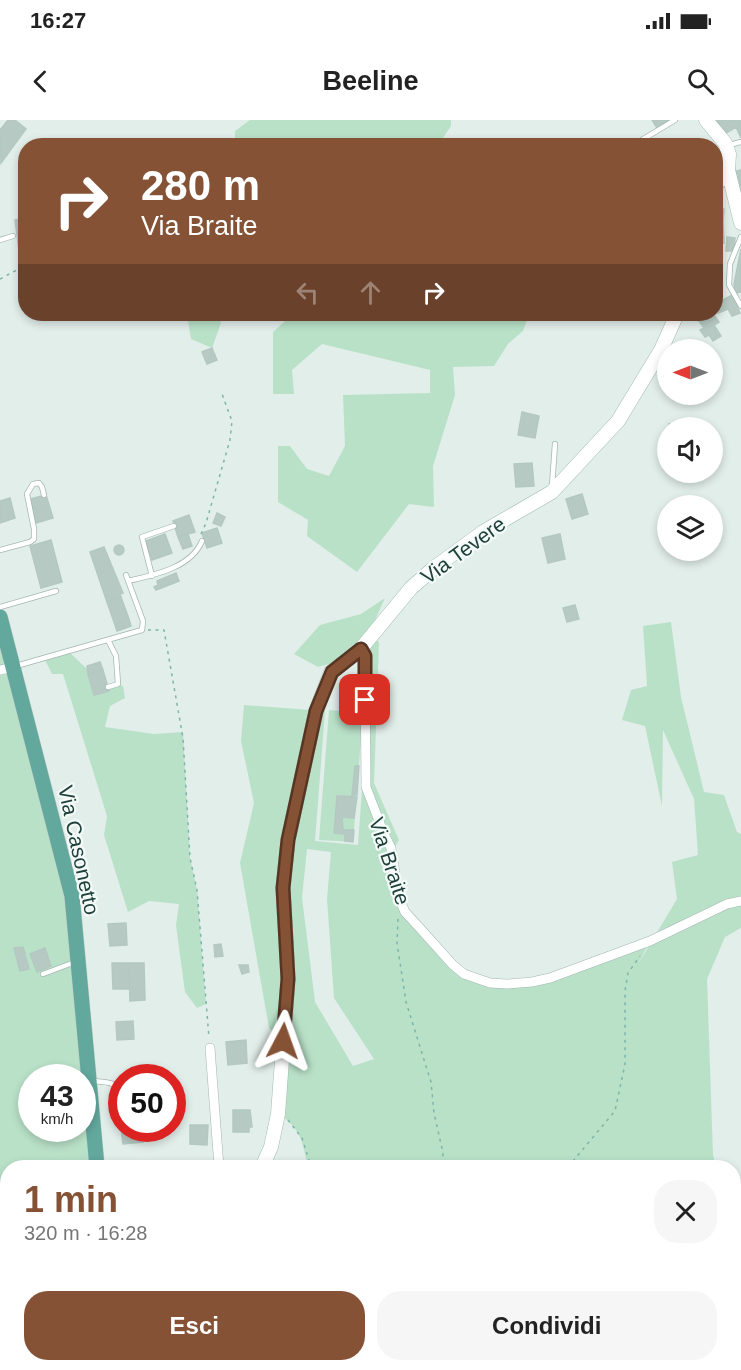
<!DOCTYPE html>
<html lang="it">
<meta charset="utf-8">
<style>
body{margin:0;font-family:Helvetica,sans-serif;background:#f6f6f6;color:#222;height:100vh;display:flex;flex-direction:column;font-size:22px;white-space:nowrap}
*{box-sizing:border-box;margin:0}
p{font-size:20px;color:#767676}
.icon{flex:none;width:33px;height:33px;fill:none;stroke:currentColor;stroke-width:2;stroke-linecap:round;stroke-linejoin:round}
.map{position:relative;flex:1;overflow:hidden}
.panel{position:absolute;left:0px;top:1040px;width:741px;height:212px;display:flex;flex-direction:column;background:#fff;border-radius:24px 24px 0 0;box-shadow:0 3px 9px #0003}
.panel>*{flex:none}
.banner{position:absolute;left:18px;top:18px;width:705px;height:183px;border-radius:24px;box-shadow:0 3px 9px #0003;background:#855236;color:#fff;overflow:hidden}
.needle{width:39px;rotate:270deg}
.controls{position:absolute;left:657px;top:219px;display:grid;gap:12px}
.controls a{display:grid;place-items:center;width:66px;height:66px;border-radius:50%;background:#fff;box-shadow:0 3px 9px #0003;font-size:30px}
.speed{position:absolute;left:18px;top:944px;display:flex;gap:12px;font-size:30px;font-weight:700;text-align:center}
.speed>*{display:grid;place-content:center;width:78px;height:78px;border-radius:50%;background:#fff;box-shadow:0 3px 9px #0003;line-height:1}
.speed small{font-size:15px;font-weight:400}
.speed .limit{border:9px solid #d22;background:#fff;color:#111}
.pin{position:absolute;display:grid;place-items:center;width:51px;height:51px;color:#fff;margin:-26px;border-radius:12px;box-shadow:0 3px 9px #0006}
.me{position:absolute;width:66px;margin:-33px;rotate:4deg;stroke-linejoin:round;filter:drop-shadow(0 0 4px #0008)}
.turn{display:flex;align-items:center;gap:21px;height:126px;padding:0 24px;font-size:27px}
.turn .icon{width:78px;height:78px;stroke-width:2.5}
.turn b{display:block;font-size:42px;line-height:51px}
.lanes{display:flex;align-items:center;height:57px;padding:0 24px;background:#0003;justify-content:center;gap:30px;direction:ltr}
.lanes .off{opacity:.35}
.round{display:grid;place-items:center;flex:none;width:63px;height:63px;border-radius:24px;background:#f6f6f6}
.overview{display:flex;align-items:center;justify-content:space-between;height:102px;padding:0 24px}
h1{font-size:36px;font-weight:700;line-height:45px;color:#855236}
.cta{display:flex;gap:12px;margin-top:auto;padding:12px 24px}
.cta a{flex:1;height:69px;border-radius:24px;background:#855236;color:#fff;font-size:24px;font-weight:700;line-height:69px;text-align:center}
.cta a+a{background:#f6f6f6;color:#222}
.status{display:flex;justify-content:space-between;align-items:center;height:42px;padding:0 30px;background:#fff;direction:ltr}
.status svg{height:16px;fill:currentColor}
header{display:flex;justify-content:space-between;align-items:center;height:78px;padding:0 24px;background:#fff;font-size:27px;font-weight:700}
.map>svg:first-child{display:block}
.green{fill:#b9e1c8;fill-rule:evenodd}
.building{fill:#b7c9c3;stroke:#b4c8c2;stroke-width:1.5}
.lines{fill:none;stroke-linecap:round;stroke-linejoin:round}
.lane-casing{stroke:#a4b7b2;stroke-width:6}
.street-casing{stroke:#a4b7b2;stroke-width:10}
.secondary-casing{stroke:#9fbbb4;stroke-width:15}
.primary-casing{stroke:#c1cac8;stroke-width:16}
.path{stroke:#7fb4a9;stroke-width:1.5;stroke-dasharray:3 4.5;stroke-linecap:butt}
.lane{stroke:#fff;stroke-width:4.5}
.street{stroke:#fff;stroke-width:9}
.secondary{stroke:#fff;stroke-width:14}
.primary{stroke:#62a89d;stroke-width:15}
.route-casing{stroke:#563523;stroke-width:15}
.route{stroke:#855236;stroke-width:10}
.labels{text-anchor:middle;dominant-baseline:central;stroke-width:4.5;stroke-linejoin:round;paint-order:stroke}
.street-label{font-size:21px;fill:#20413b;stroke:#f3faf7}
</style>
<div class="status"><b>16:27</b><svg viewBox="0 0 49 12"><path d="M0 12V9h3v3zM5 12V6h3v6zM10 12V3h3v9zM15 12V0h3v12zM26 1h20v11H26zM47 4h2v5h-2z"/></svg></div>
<header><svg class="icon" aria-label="back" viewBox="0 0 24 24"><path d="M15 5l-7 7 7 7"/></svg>Beeline<svg class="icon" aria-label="search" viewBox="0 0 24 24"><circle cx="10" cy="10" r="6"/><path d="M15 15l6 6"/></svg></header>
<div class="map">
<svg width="741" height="1250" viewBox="0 0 741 1250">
<rect width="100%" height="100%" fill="#e2eeea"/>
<path class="green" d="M250 0H451V6L438 25H235V11Z
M187 194H217L221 203 212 228 191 219Z
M293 194H529L523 211 508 224 494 246 453 247 455 275 433 346 434 387 409 384 357 452 307 416 308 400 278 382V326H290L307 349 329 356 345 326 343 275 430 273V250L322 224 292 250 294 274H273V212Z
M385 478 371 509 379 523 374 663 399 720 392 732 399 778 437 826 477 860 532 862 650 821 638 844 677 779 672 742 698 735 694 679 663 610 662 686 645 606 622 600 631 570 647 566 643 506 671 502 681 577 704 672 724 675 737 712 741 714V808L725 817 707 859 713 1035 716 1047H308C303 1024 301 1007 278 994L283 922 269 908 240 743 254 683 241 621 244 585 325 591 315 721 358 725 372 532 318 547 294 534 320 505 361 494ZM307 729 331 732 327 779 334 878 374 939 353 946 315 882 302 778Z
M0 528 5 549 13 547 68 775 82 957H32V1008H82L83 958 90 1047H8V1244H124L110 1250H0Z
M68 531 87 549 94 575C104 569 112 563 123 566L125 578 110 586 105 607 154 614 183 612 190 738 197 770 206 884 197 888 185 872 176 805 179 784 149 781 128 792 104 715 107 696 63 554H52L44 538Z
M329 590 363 593 353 722 319 720Z
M734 1108 741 1135V1250H722L719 1244H734Z
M275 1244H385L380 1250H273Z
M467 1244H641V1250H466Z"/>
<path class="building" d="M8 0H15L26 9 1 43 0 10Z
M652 0H669L657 8Z
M717 0H741V18L736 7 723 15 715 3Z
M741 50V90L735 51Z
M716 89H724L723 101H716Z
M26 98V129L19 130 15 100Z
M716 101H723L724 123H716Z
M727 117 735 118 734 131H726Z
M741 129V172L736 173 734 164Z
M732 175 740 193 732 196 728 189 718 193 719 182Z
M694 194H707L710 198 714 195 719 202 714 205 721 216 713 221 709 215 705 217 700 210 704 208Z
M212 228 217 240 207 244 202 232Z
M522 292 539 296 535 318 518 315Z
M685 302 686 308H670L669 304Z
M532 343 534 366 516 367 514 344Z
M582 374 588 394 572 399 566 379Z
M46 375 53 398 36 403 30 379Z
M10 378 15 398 0 403V381Z
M217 393 225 397 221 406 213 403Z
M189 395 195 412 178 417 173 401Z
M217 408 222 423 207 428 202 413Z
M165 414 172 433 152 440 146 421Z
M188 414 192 426 183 429 178 417Z
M560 414 565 439 548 443 542 418Z
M51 420 62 462 41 468 30 426Z
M114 430a5 5 0 1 1 10 0a5 5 0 1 1-10 0Z
M104 427 123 473 120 474 121 477 107 482 90 432Z
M176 453 179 461 156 470 154 467 158 465 157 461Z
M121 477 129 499 115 505 107 482Z
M575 485 579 499 567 502 563 488Z
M129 499 131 506 117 511 115 505Z
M100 542 103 550 88 554 87 546Z
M103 550 109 571 94 575 88 554Z
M355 646H359L357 675H352Z
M337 676 357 677 354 698 342 697 343 710H354L353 722 345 721V714L334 713Z
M126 803 127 825 110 826 108 804Z
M221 824 223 836 215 837 214 825Z
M23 827 29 849 20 851 14 828Z
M45 828 51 846 37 852 30 834Z
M112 843H129L130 869H113Z
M129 843H144L145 880 130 881Z
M239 845H248L249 852 242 854Z
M133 901 134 919 117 920 116 902Z
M246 920 247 943 228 945 226 922Z
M233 990H250L252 1007H249V1012H233Z
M120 1000 122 1008H140L143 1022 123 1024Z
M190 1005H208L207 1025 190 1024Z
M291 1041 307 1045V1047H290Z"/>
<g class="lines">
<g class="lane-casing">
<path id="lane" d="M640 21 675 0
M729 25 741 22
M741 117 730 144 729 165 741 186
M0 120 13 116
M552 366 555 324
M0 430 30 422 34 419V409L27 374 33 364 39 363 42 367 44 375
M152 456 142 417 174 406
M128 461C154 455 191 448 202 421
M0 487 56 471
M16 546 142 510 143 501 126 455
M108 567 118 564 116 536 108 520
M43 854 75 842
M91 961C103 962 118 961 122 974
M0 1244 8 1241"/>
</g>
<g class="street-casing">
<path id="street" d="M361 529 365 536 366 667 384 714 391 728 399 778 405 792 417 805 453 845 464 854 490 863 507 864 532 862 550 858 650 821 727 784 741 781
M0 550 13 547
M210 928 219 1047"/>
</g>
<g class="secondary-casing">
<path id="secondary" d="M706 0 725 23 729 34 728 50 741 103
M716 65 728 50
M262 1047 271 1027 278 994 288 859 283 768 288 720 316 591 331 552 359 531 411 468 434 448 483 412 552 372 618 301 661 230 677 194
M231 1244 232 1250"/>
</g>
<g class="primary-casing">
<path id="primary" d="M0 497 72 776 97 1047
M133 1244 135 1250"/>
</g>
<path class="path" d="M0 159 26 145
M201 414 206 403 230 320 232 301 222 274
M148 510H164L183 618 190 738 197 770 209 918
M398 799 397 823 406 882 431 962 434 993 443 1033V1047
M288 1000 302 1018 311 1047
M568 1047 615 991 625 944V871L628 853 640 836
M408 1244 421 1250
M422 1250 424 1244"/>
<use href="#lane" class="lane"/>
<use href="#street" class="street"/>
<use href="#secondary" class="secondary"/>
<use href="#primary" class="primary"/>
</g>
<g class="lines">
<g class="route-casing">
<path id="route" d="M283 921 288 859 283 768 288 720 316 591 332 552 361 529 365 536V580"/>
</g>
<use href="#route" class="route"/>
</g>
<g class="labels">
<g class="street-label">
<text transform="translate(463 430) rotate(-36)">Via Tevere</text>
<text transform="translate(79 730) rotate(78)">Via Casonetto</text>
<text transform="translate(390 741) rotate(72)">Via Braite</text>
</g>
</g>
</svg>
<div class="controls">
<a><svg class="needle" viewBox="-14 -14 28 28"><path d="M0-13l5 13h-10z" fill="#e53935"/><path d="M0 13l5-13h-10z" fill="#767676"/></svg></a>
<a><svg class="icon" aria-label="sound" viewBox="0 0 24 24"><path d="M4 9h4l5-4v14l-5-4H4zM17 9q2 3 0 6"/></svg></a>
<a><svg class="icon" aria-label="layers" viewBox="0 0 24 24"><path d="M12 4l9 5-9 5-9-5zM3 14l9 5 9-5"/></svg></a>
</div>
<div class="speed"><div>43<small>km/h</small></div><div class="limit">50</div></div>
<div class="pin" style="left:365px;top:580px;background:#d93025"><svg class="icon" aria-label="arrive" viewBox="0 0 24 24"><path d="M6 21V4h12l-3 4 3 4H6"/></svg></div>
<svg class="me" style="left:283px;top:921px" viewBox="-20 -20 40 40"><path d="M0-17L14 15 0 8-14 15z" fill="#855236" stroke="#fff" stroke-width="4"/></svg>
<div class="banner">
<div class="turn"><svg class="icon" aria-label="right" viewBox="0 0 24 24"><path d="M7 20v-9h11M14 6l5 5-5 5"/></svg><div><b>280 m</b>Via Braite</div></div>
<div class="lanes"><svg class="icon off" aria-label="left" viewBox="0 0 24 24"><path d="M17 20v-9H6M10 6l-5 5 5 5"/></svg><svg class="icon off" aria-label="ahead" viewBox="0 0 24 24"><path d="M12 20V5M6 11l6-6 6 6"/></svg><svg class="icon" aria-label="right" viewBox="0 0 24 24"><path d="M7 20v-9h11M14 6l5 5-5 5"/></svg></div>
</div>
<section class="panel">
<div class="overview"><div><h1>1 min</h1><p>320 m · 16:28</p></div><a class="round"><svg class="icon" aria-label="close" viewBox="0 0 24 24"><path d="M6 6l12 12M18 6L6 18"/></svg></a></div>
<div class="cta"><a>Esci</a><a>Condividi</a></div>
</section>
</div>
